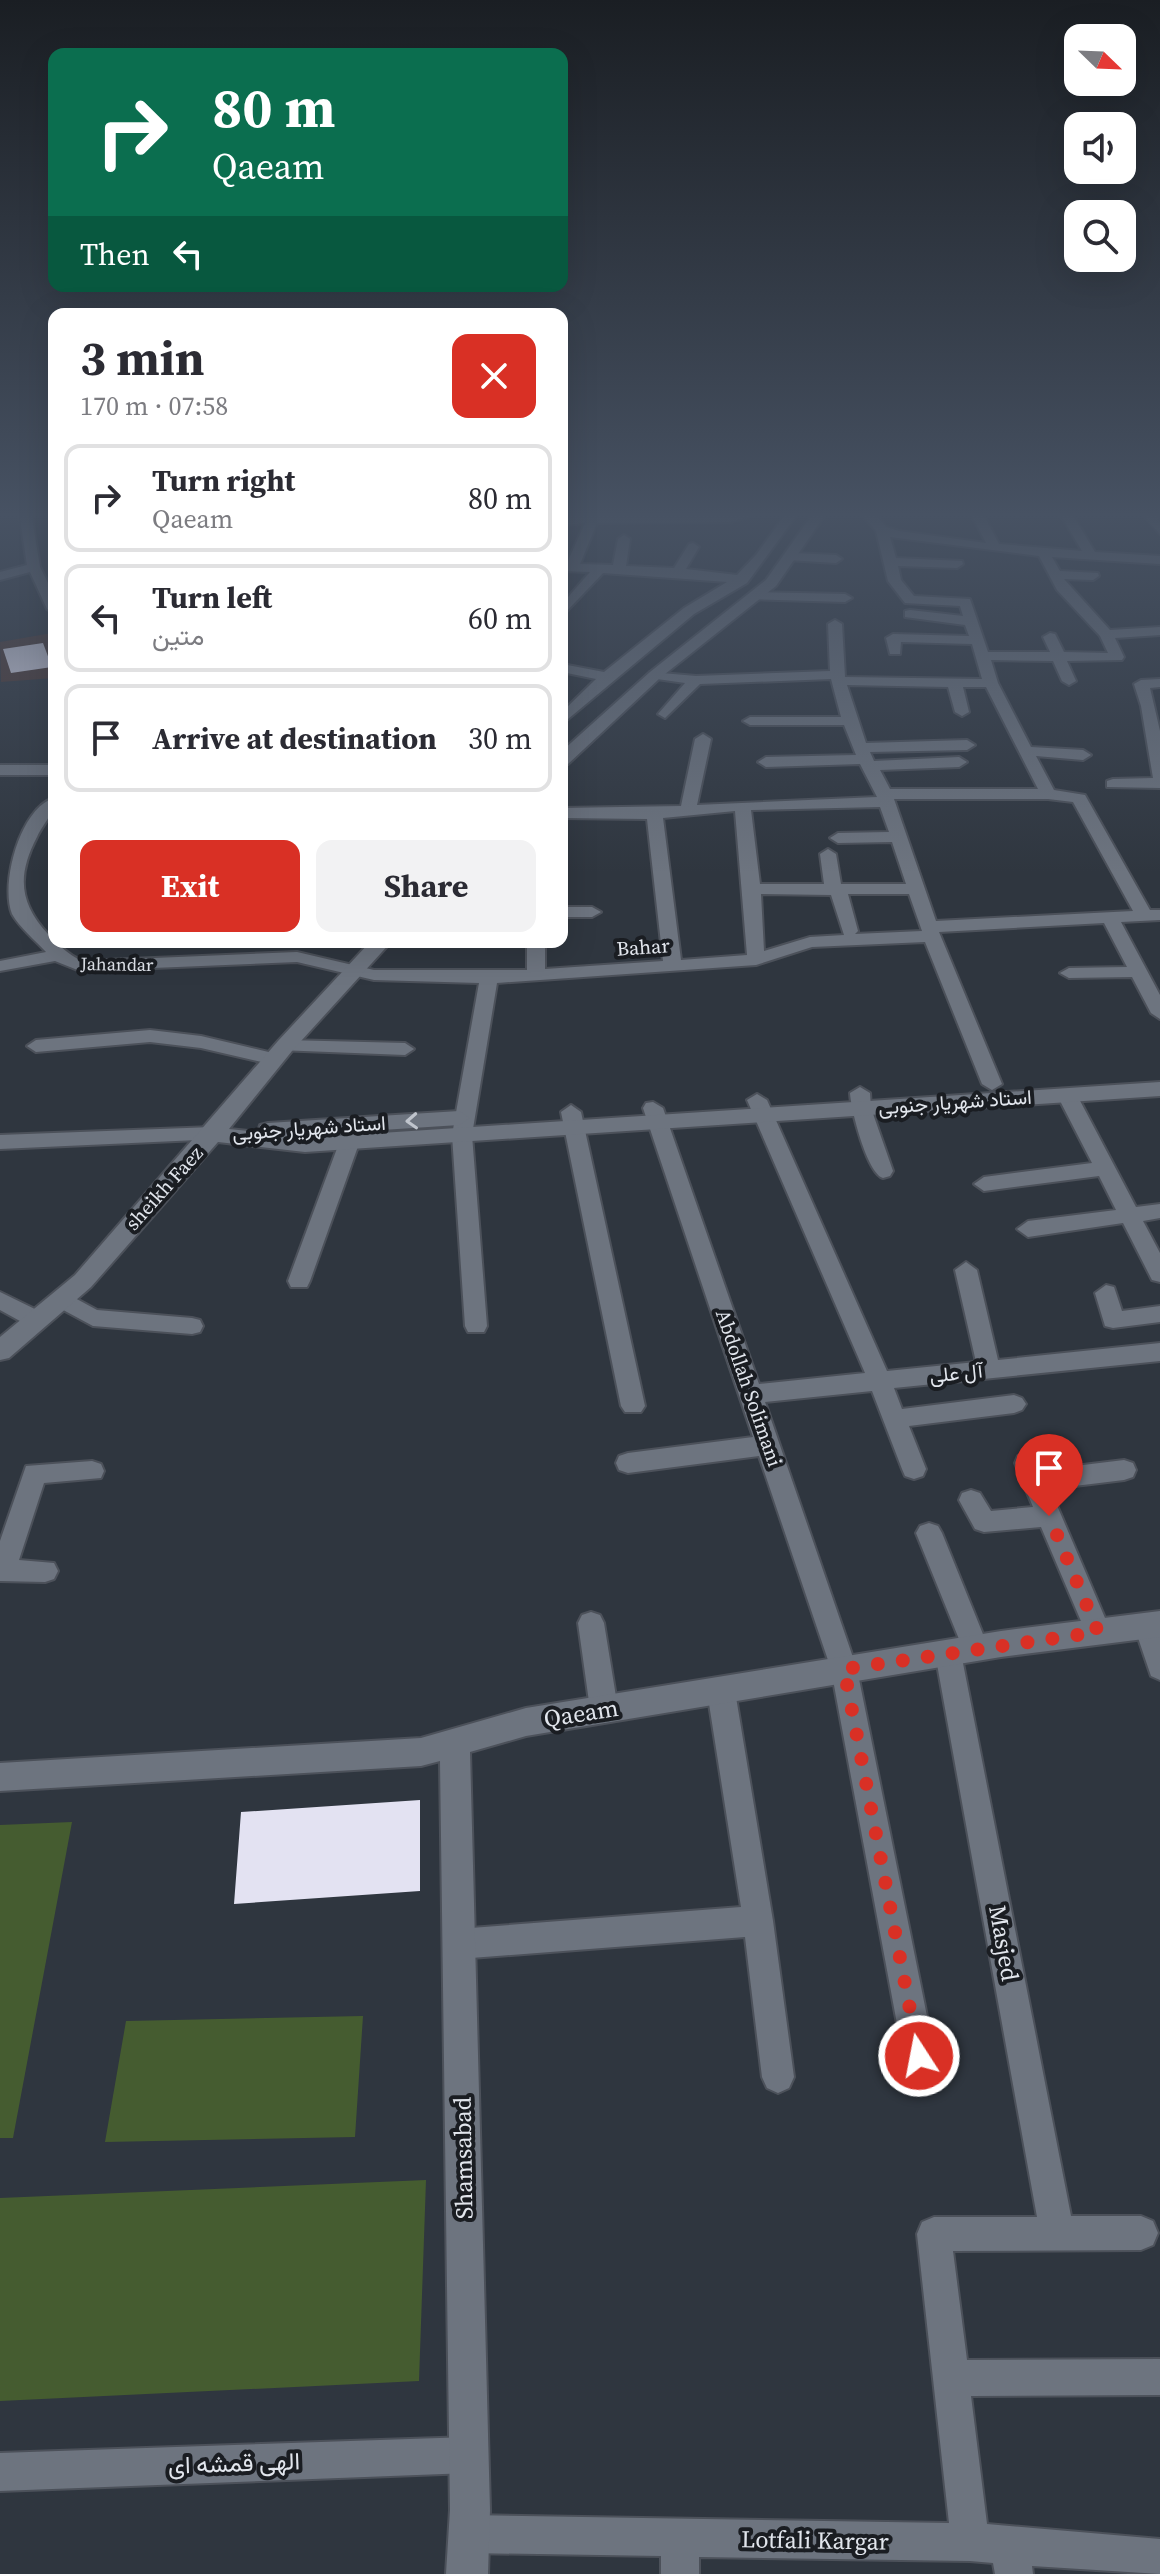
<!DOCTYPE html>
<meta charset="utf-8">
<style>
body{margin:0;font-family:"Source Serif 4",Vazirmatn,serif;background:#f2f2f3;color:#2b2b33;height:100vh;display:flex;flex-direction:column;font-size:30px;white-space:nowrap}
*{box-sizing:border-box;margin:0}
p{font-size:26px;color:#7c7c81}
.icon{flex:none;width:44px;height:44px;fill:none;stroke:currentColor;stroke-width:2;stroke-linecap:round;stroke-linejoin:round}
.map{position:relative;flex:1;overflow:hidden}
.sheet{position:absolute;left:48px;top:308px;width:520px;height:640px;display:flex;flex-direction:column;background:#fff;border-radius:16px;box-shadow:0 8px 32px #0002}
.sheet>*{flex:none}
.hud{position:absolute;left:48px;top:48px;width:520px;height:244px;border-radius:16px;box-shadow:0 8px 32px #0002;background:#0b6e4f;color:#fff;overflow:hidden}
.needle{width:52px;rotate:113deg}
.fabs{position:absolute;left:1064px;top:24px;display:grid;gap:16px}
.fabs a{display:grid;place-items:center;width:72px;height:72px;border-radius:16px;background:#fff;box-shadow:0 8px 32px #0002;font-size:40px}
.pin{position:absolute;display:grid;place-items:center;width:68px;height:68px;color:#fff;margin:-82px -34px;border-radius:50% 50% 50% 0;rotate:-45deg;box-shadow:0 0 8px #0007}
.pin .icon{rotate:45deg}
.me{position:absolute;width:88px;margin:-44px;rotate:349deg;stroke-linejoin:round;filter:drop-shadow(0 0 6px #0008)}
.turn{display:flex;align-items:center;gap:28px;height:168px;padding:0 32px;font-size:36px}
.turn .icon{width:104px;height:104px;stroke-width:2.5}
.turn b{display:block;font-size:56px;line-height:68px}
.then{display:flex;align-items:center;height:76px;padding:0 32px;background:#0003;gap:16px;font-size:30px}
.round{display:grid;place-items:center;flex:none;width:84px;height:84px;border-radius:16px;background:#f2f2f3}
.headline{display:flex;align-items:center;justify-content:space-between;height:136px;padding:0 32px}
h1{font-size:48px;font-weight:700;line-height:60px}
.button{display:flex;gap:16px;margin-top:auto;padding:16px 32px}
.button a{flex:1;height:92px;border-radius:16px;background:#d93025;color:#fff;font-size:32px;font-weight:700;line-height:92px;text-align:center}
.button a+a{background:#f2f2f3;color:#2b2b33}
ul{padding:0;list-style:none}
li{display:flex;align-items:center;gap:24px;height:108px;margin:0 16px 12px;padding:0 16px;border:4px solid #e1e1e2;border-radius:16px}
li div{flex:1}
li b{display:block;font-size:30px}
li em{font-style:normal}
.map>svg:first-child{display:block}
.education{fill:#4c3834}
.green{fill:#455c30}
.building{fill:#e3e2f2}
.lines{fill:none;stroke-linecap:round;stroke-linejoin:round}
.street-casing{stroke:#4c515a;stroke-width:4}
.secondary-casing{stroke:#4c515a;stroke-width:4}
.street{fill:#6d747f;fill-rule:evenodd}
.secondary{fill:#6d747f;fill-rule:evenodd}
.oneway{stroke:#bfc4cc}
.route{stroke:#d93025;stroke-width:14;stroke-dasharray:0 25.2}
.labels{text-anchor:middle;dominant-baseline:central;stroke-width:8;stroke-linejoin:round;paint-order:stroke}
.far-street-label{font-size:18px;fill:#e2e6ed;stroke:#1a1d22}
.street-label{font-size:20px;fill:#e2e6ed;stroke:#1a1d22}
.near-street-label{font-size:24px;fill:#e2e6ed;stroke:#1a1d22}
</style>
<div class="map">
<svg width="1160" height="2574" viewBox="0 0 1160 2574">
<rect width="100%" height="100%" fill="#2f363f"/>
<path class="education" d="M52 633 54 678 1 682 0 642Z"/>
<path class="green" d="M72 1822 13 2138H0V1825Z
M363 2016 355 2137 105 2142 126 2021Z
M426 2180 419 2381 0 2401V2198Z"/>
<path class="building" d="M43 643 52 667 11 673 3 649Z
M420 1800V1891L234 1904 241 1812Z"/>
<g class="lines">
<g class="street-casing">
<path id="street" d="M19 512H31L40 567 54 595V613L47 609 30 572 0 580V572L27 565Z
M658 512H765L730 522 597 523 580 564 613 565 618 539 624 535 630 539 626 566 674 568 689 544 693 543 699 547 686 569 737 575 756 555 787 512H799L747 583 694 614 562 724V712L596 679 562 672V664L604 672 684 608 727 582 603 573 562 616V604L590 572 562 571V563H567L585 523 562 525V517Z
M860 512H873L886 527 899 531 986 543 970 512H982L999 544 1082 551 1059 512H1071L1095 552 1160 556V564L1052 557 1060 571 1098 573 1099 576 1093 580 1064 579 1110 630 1160 627V635L1115 638 1124 657 1122 660 1067 661 1076 681 1069 685 1062 681 1053 661 991 660 998 683 1031 747 1083 750 1091 755 1083 760 1036 756 1054 790 1085 795 1150 910H1160V920L1121 922 1160 995V1019L1151 1013 1132 977 1069 978 1060 973 1069 968 1127 967 1104 923 939 932 1002 1084 992 1090 982 1084 925 942 812 947 756 965 497 983 472 1135 487 1326 484 1332H468L465 1326 452 1135 479 983 374 980 297 962 80 971 55 961 0 971V961L46 952C35 940 20 928 12 914 0 884 20 808 54 798 54 815 44 822 37 837 17 875 19 903 48 934 58 944 67 954 82 961L297 952 374 970H527V942H545V969L663 961 647 819 562 818V808L681 806 695 739 703 734 711 739 697 805 877 797 860 764 766 767 758 762 766 757 856 755 844 725H750L743 721 750 717H841L831 679 700 684 665 718 658 714 685 683 650 678V672L696 676 830 671 828 624 835 620 842 624 845 677 982 679 972 644 901 642 900 654H890L886 638 893 634 969 636 965 625 905 617V611L910 610 963 616 960 606 905 603 888 581 876 531ZM890 537 1039 556 1057 590 1100 636 1108 653 1064 652 1055 634 1050 633 1043 637 1050 652H988L970 599 914 596 901 580 898 566 957 568 963 564 962 561 896 558ZM847 685 948 687 955 712 962 716 969 712 963 687H986L1038 789H890L880 770 959 767 967 762 959 757 874 761 870 752 967 750 975 745 967 740 866 743ZM894 799H1048L1073 802 1133 911 936 921ZM880 807 889 832 838 833 830 838 838 843 892 842 906 884H841L836 854 828 849 820 854 824 884H760L751 810ZM735 811 747 955 681 960 663 818ZM761 894 831 895 844 935 810 937 764 951ZM848 894H909L922 931 855 934 858 931Z
M1140 512H1153L1160 522V534Z
M793 553 836 555 842 559 836 563 788 560 787 557Z
M755 592 845 594 852 598 845 602 750 599 748 596Z
M1160 679V687L1150 688 1160 731V788L1107 787V781L1113 779 1153 778 1141 706 1134 684 1141 680Z
M0 765H54V775H0Z
M562 907H592L601 912 592 917H562Z
M150 1030 201 1036 281 1055 284 1059 274 1065 201 1048 150 1042 36 1052 27 1046 36 1040Z
M285 1040 405 1043 414 1049 405 1055 278 1050 276 1046 278 1042Z
M860 1087 870 1093 871 1108 893 1171 890 1176 883 1178C867 1173 851 1110 850 1093Z
M1067 1089 1077 1095 1136 1207 1160 1204V1218L1143 1221 1160 1253V1282L1152 1280 1123 1223 1028 1237 1017 1229 1028 1221 1116 1210 1099 1176 984 1191 974 1184 984 1177 1092 1163 1057 1095Z
M757 1094 767 1100 887 1371 976 1362 955 1270 966 1262 977 1270 998 1360 1160 1343V1361L894 1388 902 1409 1014 1395 1022 1398 1026 1404 1022 1410 1014 1413 909 1426 926 1469 923 1476 914 1479 905 1476 902 1469 872 1391 765 1402 857 1669 935 2056 930 2067 919 2072 908 2067 903 2056 831 1669 759 1456 628 1473 619 1470 616 1463 619 1456 628 1453 753 1437 643 1108 646 1103 653 1102 663 1108 759 1384 865 1373 747 1100Z
M571 1105 581 1112 645 1406 641 1412H625L621 1406 561 1112Z
M356 1117 366 1124 310 1281 307 1287H291L288 1281 346 1124Z
M213 1127 220 1129 223 1134 220 1139 0 1149V1135Z
M1106 1285 1114 1287 1122 1311 1160 1306V1322L1113 1328 1105 1326 1095 1293Z
M62 1291 97 1310 192 1318 200 1320 203 1326 200 1332 192 1334 93 1326 54 1305 51 1299Z
M0 1292 45 1314 48 1320 45 1326H29L0 1310Z
M1027 1453 1036 1456 1042 1470 1124 1460 1133 1463 1136 1470 1133 1477 1124 1480 1050 1489 1111 1632 1107 1640 1098 1644 1089 1640 1041 1527 984 1532 975 1529 959 1500 962 1493 971 1490 980 1493 991 1511 1033 1507 1015 1463 1018 1456Z
M92 1461 101 1464 104 1471 101 1478 44 1483 19 1560 54 1563 58 1571 54 1579 45 1582 0 1581V1541L26 1466Z
M929 1523 938 1526 942 1533 989 1649 985 1657 976 1661 967 1657 963 1649 916 1533 920 1526Z
M591 1612 600 1615 604 1623 618 1709 614 1718 604 1721 594 1718 590 1709 578 1623 582 1615Z
M1147 1615 1156 1618 1160 1626V1680L1151 1676 1134 1626 1138 1618Z
M948 1641 957 1645 961 1653 1071 2216H1141L1153 2221 1158 2233 1153 2245 1141 2250 953 2251 967 2360 1160 2359V2395L971 2396 987 2524 1160 2539V2574L1032 2566 1033 2574H995L993 2563 970 2561 699 2557V2574H661V2556L469 2553 456 2547 450 2534 456 2521 469 2515 949 2523 917 2234 922 2222 934 2217H1037L935 1653 939 1645Z
M721 1679 731 1682 735 1691 773 1921 794 2077 789 2088 778 2093 767 2088 762 2077 745 1937 458 1959 447 1955 443 1944 447 1933 458 1929 741 1907 707 1691 711 1682Z
M469 2437 482 2442 487 2455 482 2468 469 2473 0 2491V2453Z"/>
</g>
<g class="secondary-casing">
<path id="secondary" d="M814 512H827L776 586 660 678 568 764 562 765V751L650 672 766 580Z
M370 942H391L292 1051 229 1129 258 1132 260 1125 268 1123 459 1111 470 1118 459 1125 290 1136 305 1138 1160 1082V1096L305 1152 218 1142 91 1287 9 1358 0 1360V1337L75 1275 278 1041Z
M1160 1611V1637L1001 1657 526 1736 470 1752 490 2510 488 2574H446L450 2510 440 1761 421 1766 0 1791V1763L421 1738 526 1708 1001 1631Z"/>
</g>
<use href="#street" class="street"/>
<use href="#secondary" class="secondary"/>
</g>
<defs><path id="oneway-chevron" d="M-2-3.5L2.5 0L-2 3.5" fill="none" stroke-width="1.6" stroke-linecap="round" stroke-linejoin="round" transform="scale(2)"/></defs>
<use class="oneway" href="#oneway-chevron" transform="translate(412 1121) rotate(177)"/>
<linearGradient id="sky" x2="0" y2="1"><stop stop-color="#1a1e23"/><stop offset="0.59" stop-color="#475263"/><stop offset="1" stop-color="#475263" stop-opacity="0"/></linearGradient>
<rect width="1160" height="873" fill="url(#sky)"/>
<g class="lines">
<path class="route" d="M919 2056 844 1669 1098 1632 1049 1516"/>
</g>
<g class="labels">
<g class="far-street-label">
<text transform="translate(117 964) rotate(1)">Jahandar</text>
</g>
<g class="street-label">
<text transform="translate(643 947) rotate(-4)">Bahar</text>
<text transform="translate(955 1102) rotate(-4)">استاد شهریار جنوبی</text>
<text transform="translate(309 1128) rotate(-4)">استاد شهریار جنوبی</text>
<text transform="translate(164 1188) rotate(-48)">sheikh Faez</text>
<text transform="translate(956 1373) rotate(-6)">آل علی</text>
<text transform="translate(749 1388) rotate(71)">Abdollah Solimani</text>
</g>
<g class="near-street-label">
<text transform="translate(581 1713) rotate(-9)">Qaeam</text>
<text transform="translate(1004 1943) rotate(80)">Masjed</text>
<text transform="translate(463 2158) rotate(-91)">Shamsabad</text>
<text transform="translate(234 2463) rotate(-2)">الهی قمشه ای</text>
<text transform="translate(815 2540) rotate(1)">Lotfali Kargar</text>
</g>
</g>
</svg>
<div class="fabs">
<a><svg class="needle" viewBox="-14 -14 28 28"><path d="M0-13l5 13h-10z" fill="#e53935"/><path d="M0 13l5-13h-10z" fill="#7c7c81"/></svg></a>
<a><svg class="icon" aria-label="sound" viewBox="0 0 24 24"><path d="M4 9h4l5-4v14l-5-4H4zM17 9q2 3 0 6"/></svg></a>
<a><svg class="icon" aria-label="search" viewBox="0 0 24 24"><circle cx="10" cy="10" r="6"/><path d="M15 15l6 6"/></svg></a>
</div>
<div class="pin" style="left:1049px;top:1516px;background:#d93025"><svg class="icon" aria-label="arrive" viewBox="0 0 24 24"><path d="M6 21V4h12l-3 4 3 4H6"/></svg></div>
<svg class="me" style="left:919px;top:2056px" viewBox="-20 -20 40 40"><circle r="17" fill="#d93025" stroke="#fff" stroke-width="3"/><path d="M0-11L8 9 0 5-8 9z" fill="#fff"/></svg>
<div class="hud">
<div class="turn"><svg class="icon" aria-label="right" viewBox="0 0 24 24"><path d="M7 20v-9h11M14 6l5 5-5 5"/></svg><div><b>80 m</b>Qaeam</div></div>
<div class="then">Then<svg class="icon" aria-label="left" viewBox="0 0 24 24"><path d="M17 20v-9H6M10 6l-5 5 5 5"/></svg></div>
</div>
<section class="sheet">
<div class="headline"><div><h1>3 min</h1><p>170 m · 07:58</p></div><a class="round" style="background:#d93025;color:#fff"><svg class="icon" aria-label="close" viewBox="0 0 24 24"><path d="M6 6l12 12M18 6L6 18"/></svg></a></div>
<ul>
<li><svg class="icon" aria-label="right" viewBox="0 0 24 24"><path d="M7 20v-9h11M14 6l5 5-5 5"/></svg><div><b>Turn right</b><p>Qaeam</p></div><em>80 m</em></li>
<li><svg class="icon" aria-label="left" viewBox="0 0 24 24"><path d="M17 20v-9H6M10 6l-5 5 5 5"/></svg><div><b>Turn left</b><p>متین</p></div><em>60 m</em></li>
<li><svg class="icon" aria-label="arrive" viewBox="0 0 24 24"><path d="M6 21V4h12l-3 4 3 4H6"/></svg><div><b>Arrive at destination</b></div><em>30 m</em></li>
</ul>
<div class="button"><a>Exit</a><a>Share</a></div>
</section>
</div>
